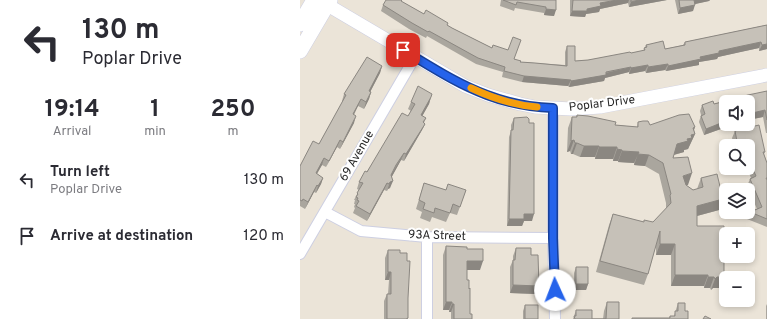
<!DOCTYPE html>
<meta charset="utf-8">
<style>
body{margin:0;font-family:Overpass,sans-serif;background:#f7f7f7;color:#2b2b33;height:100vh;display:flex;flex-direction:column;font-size:15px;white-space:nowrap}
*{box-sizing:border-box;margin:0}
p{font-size:13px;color:#7c7c81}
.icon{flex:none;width:22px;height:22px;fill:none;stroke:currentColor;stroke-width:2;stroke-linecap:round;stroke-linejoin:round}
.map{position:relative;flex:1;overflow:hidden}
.drawer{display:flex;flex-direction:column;background:#fff;width:300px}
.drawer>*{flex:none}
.hud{background:#fff;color:#2b2b33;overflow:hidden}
.tools{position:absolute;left:419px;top:95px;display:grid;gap:8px}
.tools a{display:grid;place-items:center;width:36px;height:36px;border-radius:6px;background:#fff;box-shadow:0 2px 6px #0003;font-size:20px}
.pin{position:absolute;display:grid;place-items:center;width:34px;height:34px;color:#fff;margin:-17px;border-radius:8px;box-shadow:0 2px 6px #0006}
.me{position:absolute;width:44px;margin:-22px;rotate:358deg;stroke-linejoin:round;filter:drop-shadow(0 0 3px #0008)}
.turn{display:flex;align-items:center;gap:14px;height:84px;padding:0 16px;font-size:18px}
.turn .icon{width:52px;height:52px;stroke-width:2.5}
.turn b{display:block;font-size:28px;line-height:34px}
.eta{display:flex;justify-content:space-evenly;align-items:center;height:68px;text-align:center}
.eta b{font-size:24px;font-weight:700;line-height:28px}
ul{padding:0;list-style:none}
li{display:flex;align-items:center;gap:12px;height:56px;padding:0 16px}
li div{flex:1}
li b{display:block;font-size:15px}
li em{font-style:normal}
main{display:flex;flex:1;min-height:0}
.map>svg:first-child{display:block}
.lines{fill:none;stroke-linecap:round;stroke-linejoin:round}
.minor-casing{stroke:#cdcfe2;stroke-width:12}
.tertiary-casing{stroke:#cdcfe2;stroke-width:14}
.secondary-casing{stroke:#cdcfe2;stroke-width:16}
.minor{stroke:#fff;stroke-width:10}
.tertiary{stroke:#fff;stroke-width:13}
.secondary{stroke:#fff;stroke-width:15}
.wall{fill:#aaa69e}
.shaded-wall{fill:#8b8781}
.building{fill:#c6c1b8;stroke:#8b8781}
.route-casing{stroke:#184099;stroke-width:10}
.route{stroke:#2563eb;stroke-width:7}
.slow{stroke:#f59e0b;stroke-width:7}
.labels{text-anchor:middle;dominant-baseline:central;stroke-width:4;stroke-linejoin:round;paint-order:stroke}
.street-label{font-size:12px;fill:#272727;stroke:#fff}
</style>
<main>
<section class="drawer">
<div class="hud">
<div class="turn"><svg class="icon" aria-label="left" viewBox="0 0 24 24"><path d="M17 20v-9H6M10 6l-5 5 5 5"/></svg><div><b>130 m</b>Poplar Drive</div></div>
</div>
<div class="eta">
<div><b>19:14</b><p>Arrival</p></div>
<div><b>1</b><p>min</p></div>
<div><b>250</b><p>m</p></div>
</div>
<ul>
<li><svg class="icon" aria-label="left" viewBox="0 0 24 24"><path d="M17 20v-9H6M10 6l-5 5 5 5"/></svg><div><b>Turn left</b><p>Poplar Drive</p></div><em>130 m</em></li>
<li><svg class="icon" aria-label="arrive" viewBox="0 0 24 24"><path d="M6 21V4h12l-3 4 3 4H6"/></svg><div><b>Arrive at destination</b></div><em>120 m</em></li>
</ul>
</section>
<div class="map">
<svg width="467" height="319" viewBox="0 0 467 319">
<rect width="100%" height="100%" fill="#ebe4d8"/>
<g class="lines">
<g class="minor-casing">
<path id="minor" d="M253 109V238L255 319
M25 212 61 231 127 237 253 238
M127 237V319
M0 254 115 57"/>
</g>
<g class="tertiary-casing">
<path id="tertiary" d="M19 0 165 86 188 95 220 104 235 107 271 109 300 107 467 75"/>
</g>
<g class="secondary-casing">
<path id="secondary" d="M0 24 14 0
M0 51 30 0"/>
</g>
<use href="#minor" class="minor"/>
<use href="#tertiary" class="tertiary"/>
<use href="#secondary" class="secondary"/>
</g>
<path class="wall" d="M201 0H256L254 16 244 15V13L215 8 214 11 200 6Z
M270 0H367L329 7 328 3 300 9 299 12 286 14 285 17 270 16Z
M375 0H410L409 1 394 4 393 11 378 14Z
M102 2 124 14 147 25 152 28 220 62 265 65V52L267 46 275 61 288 60 343 51 346 45 365 49 383 45 385 42 467 25V49L459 51V48L440 52 418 57 417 59 399 62V65L366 71 365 70 346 73 345 71 329 74V72L305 78 304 81 269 87 268 86 222 82 202 77 203 72 176 64 127 36 126 38 109 29 81 11 83 5Z
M82 66 80 73 70 92H71L69 99 64 109 58 106 54 115V123L40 149 37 147 26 167 22 165 17 174 23 178 21 184 16 193 14 192 5 209 0 206V166L19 144 43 101H42L44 94Z
M467 91V133H466L463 117 426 124H432V125L404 135 399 122 401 115 400 111 402 105 414 104Z
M131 97 129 104 122 116 126 118 124 123 125 124 122 130 104 161 101 160 92 176 90 188 88 189 87 191 84 190 67 221 53 213 55 208 54 207 55 204H54L55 200H54L59 190 57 189 59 182 108 116 111 111 108 109 111 102Z
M277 115 315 125 337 127 338 122 350 125 395 127 394 130 395 134 388 149 384 150V152L374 155 373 158 388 185H386L393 190 397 189 401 178 423 199 419 210 397 216V226L424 277 420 288H413L411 290 410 288H404V286H371V255H356V245L348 274 344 285 296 272 309 225 313 214 343 222H353L366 209V203L359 174 345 166 334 165V163L318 162V161H313V159H295V157H280L273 154H271L270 151 267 152 268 128 272 117H276Z
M214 118 232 221H224L222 226H207L209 137 211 131V125Z
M435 131 465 152 464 154 467 163V227L447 219 450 212 457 209 447 186 450 179 451 178 447 168 435 171V168H448V146H434L432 138Z
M124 183 146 190H166L157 215 150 213 146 222 132 217 130 222 120 218 122 212 116 209Z
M146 246 167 249 180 270H167V280L170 314 172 319H151V312H149V310H143V255Z
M216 248 231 255 236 294 210 293V267L213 260V256Z
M88 250 108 298V319H84V301L87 294H88L89 280H85V258Z
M276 267 288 284 286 290H274V273Z
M307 302 319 319H273L276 310 292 319H303L304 311Z
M378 303 385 311 388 319H332V318H369L370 316H374Z
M467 304V319H466V306Z
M225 305 238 319H223V311Z"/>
<path class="shaded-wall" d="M317 0H329L328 3 300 9 299 12 286 14 285 17 270 16 272 11 287 9 300 3Z
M339 0H367L329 7 331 2Z
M393 0H410L409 1 391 5Z
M395 5 393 11 378 14 380 8Z
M246 9 256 10 254 16 244 15Z
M461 42 459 48 418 57 417 59 399 62V65L366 71 368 66 419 51Z
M467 44V49L459 51 462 45Z
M368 64 365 70 346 73 348 67Z
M348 65 345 71 329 74 331 68Z
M82 66 80 73 67 98 69 91Z
M331 67 329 72 305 78 304 81 269 87 271 81Z
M224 76 271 80 268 86 222 82Z
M71 92 69 99 64 109 66 102Z
M131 97 129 104 119 122 121 115Z
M61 99 58 106 50 121 53 114Z
M465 110 463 117 448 120V114Z
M56 116 54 123 40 149 43 142Z
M426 121V124H432V125L404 135 406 129Z
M125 124 122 130 104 161 106 154Z
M395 127 392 135 395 134 388 149 384 150V152L373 155 377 144 393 128Z
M40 140 37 147 26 167 29 161Z
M274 140 270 151 267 152 271 141Z
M275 143H277L273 154H271Z
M284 146H299L295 157H280Z
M299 147H317L313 159H295Z
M317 149 322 150 318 161H313Z
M322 151 339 152 334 163 318 162Z
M104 153 101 160 89 182 91 175Z
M338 154 349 155 345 166 334 165Z
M24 158 22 165 13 180 16 173Z
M437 168H447L435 171Z
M392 173 388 185 379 187 383 176Z
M23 178 21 184 16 193 18 186Z
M93 181 90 188 88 189 87 191 90 182Z
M87 183 84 190 67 221 70 214Z
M17 185 14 192 5 209 8 202Z
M423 199 419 210 393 217 397 206Z
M224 214H234L232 221H224L222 226H207L209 219Z
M360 244H375L371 255H356Z
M167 261H183L180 270H164Z
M88 272H91L89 280H85Z
M375 275H408L404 286H371Z
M408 277H414L410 288H404Z
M417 277H424L420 288H413L411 290 415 279Z
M276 284H288L286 290H274Z
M213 285 239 286 236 294 210 293Z
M146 302H152L149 310H143Z
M152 304H154L151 312H149Z"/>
<path class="building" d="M86 0H102L101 1 124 14 126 10 148 23 147 25 152 28 192 48 193 45 208 50 213 37 221 40 214 59 221 61 220 62 235 63 267 66V46H275V61L288 60 330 52 331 53 345 50 344 48 347 47 346 45 363 41 365 49 385 45V42L467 25V44L462 45 461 42 442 46 419 51V53L400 57 401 59 368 66V64L348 67V65L331 68V67L306 72V75L271 81V80L224 76 204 71 205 67 178 58 129 31 128 32 112 23 83 5Z
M203 0H256V10L246 9V7L217 2 216 5Z
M273 0H317L300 3 301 6 287 9V11H272Z
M331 0H339L331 2Z
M379 0H394L395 5 380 8Z
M67 57 82 66 69 91 71 92 66 102 61 99 53 114 56 116 43 142 40 140 29 161 24 158 16 173 23 178 18 186 17 185 8 202 3 199 2 201 0 200V166L13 141 19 144 46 95 44 94Z
M118 86 132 94 131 97 121 115 126 118 123 122 125 124 106 154 104 153 96 165 91 175 93 181 90 182 89 184 87 183 70 214 56 206 59 201 57 200 58 198 56 197 58 194 57 193 63 183 59 182 65 171 67 172 102 113 108 116 115 104 111 102Z
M467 91V120L465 110 448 114V102H426V121L406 129 401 116 405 114 402 105 413 101 414 104 448 95Z
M389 114 395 127 393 128 395 134 391 135 392 138 387 139 388 141 377 144 373 158 388 157 392 173 383 176 386 185 393 190 403 187 401 178 417 174 423 199 397 206V226H424V277H417L415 279 414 277H408V275H375V244H360V231L348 274 300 261 313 214 344 222V220L353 222 371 203 370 195 371 194 363 163 349 155 338 154 339 152 322 151V150L317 149V147H299V146H284L277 143H275L274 140 271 141 272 117H277V115L288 116 316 122 315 125 338 127V122L343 121H348L350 125 379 115Z
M227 117 229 119V123H234V214H224V219H209L211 130H213L214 118Z
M459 125 465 152H463L467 163V178H466L467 180V219L450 212 462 207 450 179 456 176 449 161 448 162V146H438L435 131Z
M124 183 146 190 148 184 166 190 160 207 153 204 150 213 135 208 134 213 123 209 125 203 119 200Z
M146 246 167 247V249H183V261H167V280H169V289L170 288V314H172V319H154V304H152V302H146Z
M216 248H231V255H238L239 286 213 285V260H215Z
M88 250H100V253H107V261H110L108 298V318L106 319H87V294H91V272H88Z
M276 267H288V284H276Z
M307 302H319V319H275L274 316H276V310H292V319H306Z
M378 303H385V311H388V319H332V318H370V316H375V311H378Z
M225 305H238V319H225Z
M405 316 411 319H403Z"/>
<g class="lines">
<g class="route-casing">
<path id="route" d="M103 50C130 66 157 84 187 95 208 103 231 107 253 108V238L255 290"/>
</g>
<use href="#route" class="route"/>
<path class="slow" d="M171 88C192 98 214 105 237 107"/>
</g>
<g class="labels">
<g class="street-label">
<text transform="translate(302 104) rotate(-7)">Poplar Drive</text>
<text transform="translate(57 156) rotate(-60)">69 Avenue</text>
<text transform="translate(137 236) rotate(2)">93A Street</text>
</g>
</g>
</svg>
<div class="tools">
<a><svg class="icon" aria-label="sound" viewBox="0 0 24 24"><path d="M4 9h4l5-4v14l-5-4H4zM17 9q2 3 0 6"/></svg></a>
<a><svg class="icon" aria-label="search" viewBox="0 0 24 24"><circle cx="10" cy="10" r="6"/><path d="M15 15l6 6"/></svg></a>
<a><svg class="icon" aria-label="layers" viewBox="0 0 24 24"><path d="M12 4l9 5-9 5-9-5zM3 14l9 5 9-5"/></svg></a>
<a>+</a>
<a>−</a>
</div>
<div class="pin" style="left:103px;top:50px;background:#d93025"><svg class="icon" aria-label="arrive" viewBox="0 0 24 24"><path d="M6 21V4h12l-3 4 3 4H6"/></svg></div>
<svg class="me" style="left:255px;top:290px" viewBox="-20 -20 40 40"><circle r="19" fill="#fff"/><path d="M0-13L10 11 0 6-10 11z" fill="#2563eb"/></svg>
</div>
</main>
